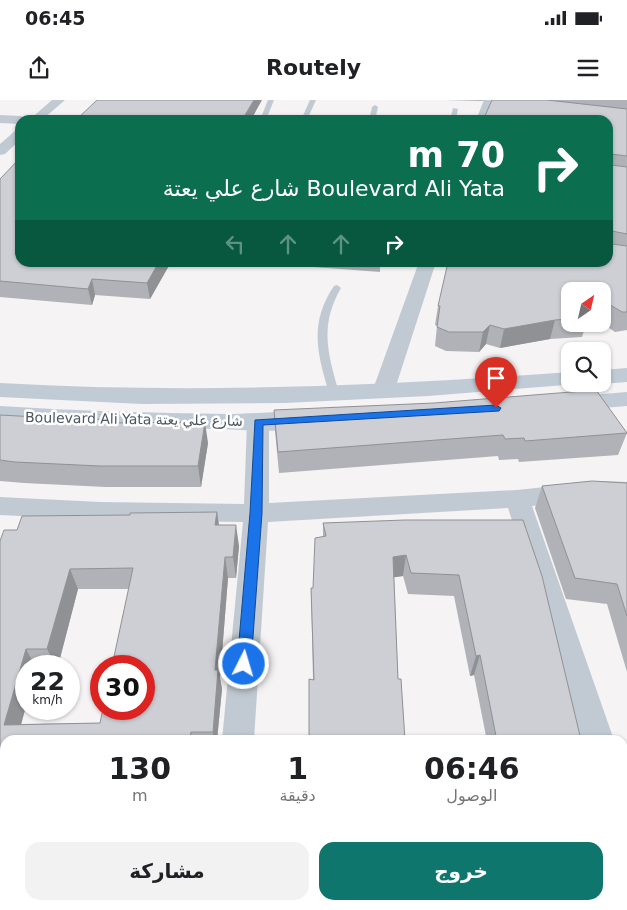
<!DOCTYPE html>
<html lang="ar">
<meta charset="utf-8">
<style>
body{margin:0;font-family:"DejaVu Sans","Noto Sans Arabic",sans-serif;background:#f2f2f2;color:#202124;direction:rtl;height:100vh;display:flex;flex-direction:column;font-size:19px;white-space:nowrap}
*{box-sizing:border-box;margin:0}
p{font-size:16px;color:#757577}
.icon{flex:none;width:28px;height:28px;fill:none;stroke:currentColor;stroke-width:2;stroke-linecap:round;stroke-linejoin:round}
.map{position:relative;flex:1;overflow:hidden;direction:ltr}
.drawer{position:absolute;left:0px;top:635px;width:628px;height:175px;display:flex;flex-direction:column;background:#fff;border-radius:15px 15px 0 0;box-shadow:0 1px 4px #0004;direction:rtl}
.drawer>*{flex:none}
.hud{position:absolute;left:15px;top:15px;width:598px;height:152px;border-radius:15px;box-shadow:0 1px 4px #0004;direction:rtl;background:#0b6e4f;color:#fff;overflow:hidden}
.needle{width:32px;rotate:34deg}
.tools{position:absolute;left:561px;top:182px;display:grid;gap:10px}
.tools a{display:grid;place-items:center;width:50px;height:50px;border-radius:10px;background:#fff;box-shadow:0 1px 4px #0004;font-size:25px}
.speed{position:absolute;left:15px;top:555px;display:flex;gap:10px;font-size:25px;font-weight:700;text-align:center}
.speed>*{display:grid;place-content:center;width:65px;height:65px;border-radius:50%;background:#fff;box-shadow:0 1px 4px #0004;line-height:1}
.speed small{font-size:12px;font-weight:400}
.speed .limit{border:8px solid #d22;background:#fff;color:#111}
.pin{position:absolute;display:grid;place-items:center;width:42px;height:42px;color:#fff;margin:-51px -21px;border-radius:50% 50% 50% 0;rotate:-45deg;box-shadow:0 0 5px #0007}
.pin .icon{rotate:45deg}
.me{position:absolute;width:55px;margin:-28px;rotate:5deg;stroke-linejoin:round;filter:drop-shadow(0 0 4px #0008)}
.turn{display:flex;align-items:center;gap:18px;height:105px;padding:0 25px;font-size:22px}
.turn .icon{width:65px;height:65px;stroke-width:2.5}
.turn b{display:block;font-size:35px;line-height:42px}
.lanes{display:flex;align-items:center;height:48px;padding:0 25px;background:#0003;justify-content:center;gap:25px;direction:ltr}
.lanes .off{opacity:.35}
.eta{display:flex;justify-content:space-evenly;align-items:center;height:85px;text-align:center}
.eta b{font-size:30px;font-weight:700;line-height:35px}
.cta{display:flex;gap:10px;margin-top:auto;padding:10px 25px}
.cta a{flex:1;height:58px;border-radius:15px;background:#0f766e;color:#fff;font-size:20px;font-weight:700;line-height:58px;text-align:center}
.cta a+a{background:#f2f2f2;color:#202124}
.status{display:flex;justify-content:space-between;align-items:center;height:35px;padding:0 25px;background:#fff;direction:ltr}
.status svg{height:14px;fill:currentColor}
header{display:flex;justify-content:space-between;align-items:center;height:65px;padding:0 25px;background:#fff;font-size:22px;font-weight:700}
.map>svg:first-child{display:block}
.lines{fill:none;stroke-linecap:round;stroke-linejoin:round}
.lane{fill:#c1cad2;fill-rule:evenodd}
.street{fill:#c1cad2;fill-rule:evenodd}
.secondary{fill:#c1cbd6;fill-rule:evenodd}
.wall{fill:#b0b2b7;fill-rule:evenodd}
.shaded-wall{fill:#909195}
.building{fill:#cdcfd5;stroke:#909195;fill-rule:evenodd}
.route{fill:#1a73e8;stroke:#114b97}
.labels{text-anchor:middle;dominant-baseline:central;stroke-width:5;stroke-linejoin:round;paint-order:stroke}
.street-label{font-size:14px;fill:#4a5661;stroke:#fff}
</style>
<div class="status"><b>06:45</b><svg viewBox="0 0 49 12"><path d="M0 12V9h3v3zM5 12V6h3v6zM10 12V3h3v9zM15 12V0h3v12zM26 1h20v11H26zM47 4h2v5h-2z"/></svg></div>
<header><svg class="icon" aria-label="menu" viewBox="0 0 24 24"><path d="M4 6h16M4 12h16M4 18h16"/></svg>Routely<svg class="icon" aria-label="share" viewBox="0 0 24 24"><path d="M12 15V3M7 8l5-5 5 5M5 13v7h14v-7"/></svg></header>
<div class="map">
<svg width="627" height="810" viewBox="0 0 627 810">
<rect width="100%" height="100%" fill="#f5f3f3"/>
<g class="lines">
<path class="lane" d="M268 0H274L266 20H260Z
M310 0H316L307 20H301Z
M375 5 378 7 375 20H369L372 7Z
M453 8 458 9 456 20H450Z
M337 185 341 188C319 226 328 254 339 293L334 296 329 293C317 253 309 223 334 186Z"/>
<path class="street" d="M52 0H65L42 20H29Z
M484 0H496L488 20H476Z
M0 15 21 16 27 20H20V24L0 23Z
M20 29V40L5 54 0 55V44L16 30Z
M419 162H436L394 292 391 297 383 298 375 297 372 292Z
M258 315 266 317 269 322V403L517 390 601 381 627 382V400L601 399 532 406 614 640H582L508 408 268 422 254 640H222L243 422 100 420 0 415V397L100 402 244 404 247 322 250 317Z
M622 695 627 696V743L622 741Z
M0 750H5V788H0Z
M622 760H627V798H622Z
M163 805H202L204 810H165Z
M255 805H294L292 810H253Z"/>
<path class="secondary" d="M627 268V282L602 284V270Z
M570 272V284H578L428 296 285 303 142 304 0 297V283C191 294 380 286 570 272Z
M627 292V306L566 311 558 309 554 304 558 299 566 297Z
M0 306C76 311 152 313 228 314 254 314 298 309 320 315L323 320 320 325C289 334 249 330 217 329 144 328 72 326 0 322Z"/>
</g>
<path class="wall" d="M445 0H486L482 1Z
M492 0H627V230L615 232 602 223V191H570V224H586L582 237 550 239 500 248 486 244 479 252 446 251 435 246 437 226 435 225 438 206 608 162Z
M0 79 20 162H171L150 199 95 195 92 205 0 197Z
M247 162H380V172Z
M274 310 627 333 618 355 519 362 518 359 499 360 498 356 279 373 275 331Z
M0 315 38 320 113 319 115 323 208 343 201 387H106L24 383 0 381Z
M627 383V572L607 504 566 499 535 408 542 386Z
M217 412 219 425 239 446 236 478H228L220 578 222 589 217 640H5V711H0V441L17 430 130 415ZM78 489H129L100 623 21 624 26 606V566H58Z
M523 420 581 640H457L458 637 486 636 474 575 470 576 454 496 408 494 403 476 394 477 398 579 405 640H309L313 580 311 488H313L323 437V423Z"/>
<path class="shaded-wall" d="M254 0H262L251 20H242Z
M159 162H171L150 199 147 183Z
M92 179 95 195 92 205 88 189Z
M555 220 550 239 500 248 504 229Z
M490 225 486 244 479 252 483 232Z
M205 322 208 343 201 387 198 366Z
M217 412 220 433 215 425Z
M236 425 239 446 236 478 233 457Z
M406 455 403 476 390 478 393 457Z
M225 457 228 478 220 578 222 589 217 640H214L213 632 215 570Z
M70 469 78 489 58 566H56L47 549Z
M26 549 35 566H26V606L17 640 4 625Z
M480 555 474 575 470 576 476 556Z
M0 796 3 799 0 808Z"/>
<path class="building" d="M97 0H254L242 20H76Z
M492 0H547L627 9V56L611 54V65L627 67V134L612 131V144L627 146V212H622L602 200V191H589L580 186 581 191H570V219L555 220 504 229 490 225 483 232H449L437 227 440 206H438L448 162H608V20H483Z
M20 58V162H159L147 183 92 179 88 189 0 181V79Z
M596 290 627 333 525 341 524 338 505 339 503 335 278 352 274 310 434 303Z
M0 315 37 317 36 320 113 319 114 323 205 322 198 366H100L15 362 0 360Z
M592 381 627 383V516L617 484 575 478 542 386Z
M217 412 215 425H236L233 457H225L215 570H218L213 632H191L190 640H5V694H0V441L4 430H17L22 416 130 415V413ZM133 468 112 566H144V609H103L100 623 4 625 26 549H47L70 469Z
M405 420H523L542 476 581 640H459L458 637 496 636 480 555 476 556 459 475 411 473 406 455 393 457 398 579H401L405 640H391L383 639V640H309V579L314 580 311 488H313L315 438 326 436 323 423Z
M478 808 573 810H478Z"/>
<path class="route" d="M496 305 501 308 499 311 263 325 262 413 251 564 249 569 244 570 239 569 237 564 250 413 255 320Z"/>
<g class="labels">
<g class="street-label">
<text transform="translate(134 319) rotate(1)">Boulevard Ali Yata شارع علي يعتة</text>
</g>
</g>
</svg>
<div class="tools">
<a><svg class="needle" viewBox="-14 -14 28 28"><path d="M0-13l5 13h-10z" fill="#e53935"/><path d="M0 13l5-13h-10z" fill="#757577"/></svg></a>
<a><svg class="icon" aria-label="search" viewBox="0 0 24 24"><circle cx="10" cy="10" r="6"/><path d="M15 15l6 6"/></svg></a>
</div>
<div class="speed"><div>22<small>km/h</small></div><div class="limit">30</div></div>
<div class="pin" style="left:496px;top:308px;background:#d93025"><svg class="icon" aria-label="arrive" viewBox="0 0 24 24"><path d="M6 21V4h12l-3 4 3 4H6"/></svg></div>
<svg class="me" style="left:244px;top:564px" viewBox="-20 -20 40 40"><circle r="17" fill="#1a73e8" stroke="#fff" stroke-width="3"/><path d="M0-11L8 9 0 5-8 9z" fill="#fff"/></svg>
<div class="hud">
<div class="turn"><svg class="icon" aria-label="right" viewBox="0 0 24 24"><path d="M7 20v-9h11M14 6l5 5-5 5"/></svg><div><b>70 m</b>Boulevard Ali Yata شارع علي يعتة</div></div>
<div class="lanes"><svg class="icon off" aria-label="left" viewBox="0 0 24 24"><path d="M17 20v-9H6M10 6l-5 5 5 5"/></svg><svg class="icon off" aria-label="ahead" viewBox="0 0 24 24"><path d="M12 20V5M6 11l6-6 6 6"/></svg><svg class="icon off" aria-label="ahead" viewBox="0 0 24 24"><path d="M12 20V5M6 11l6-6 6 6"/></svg><svg class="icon" aria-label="right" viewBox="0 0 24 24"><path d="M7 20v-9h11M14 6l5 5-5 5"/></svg></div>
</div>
<section class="drawer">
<div class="eta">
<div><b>06:46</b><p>الوصول</p></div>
<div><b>1</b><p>دقيقة</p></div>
<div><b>130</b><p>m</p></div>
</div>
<div class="cta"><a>خروج</a><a>مشاركة</a></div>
</section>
</div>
